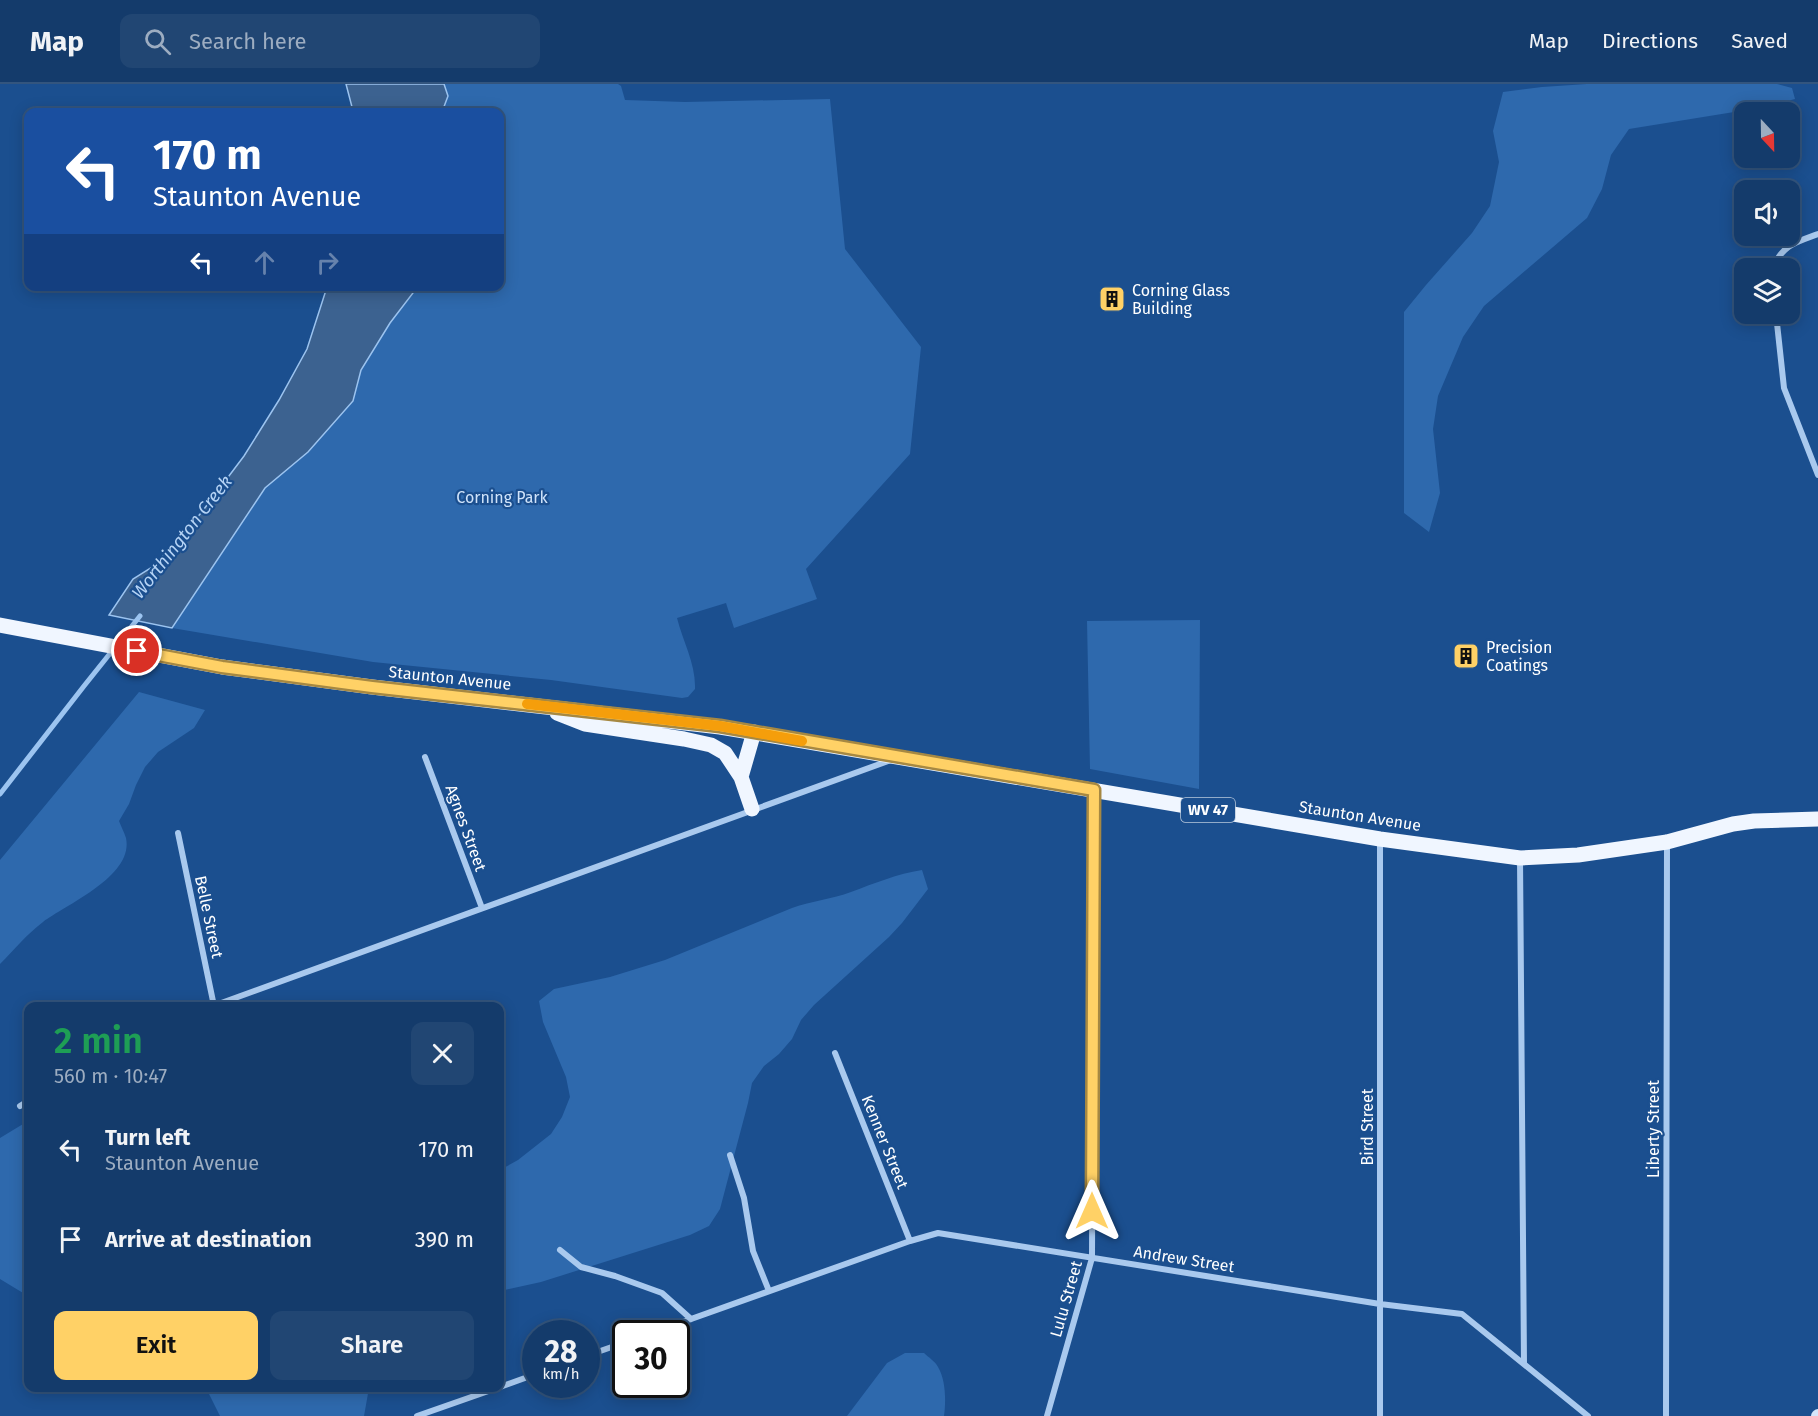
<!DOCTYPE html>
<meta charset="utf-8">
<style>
body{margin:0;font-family:"Fira Sans",sans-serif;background:#214673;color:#f1f3f6;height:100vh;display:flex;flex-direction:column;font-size:22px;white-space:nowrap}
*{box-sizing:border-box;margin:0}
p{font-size:20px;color:#9dadc1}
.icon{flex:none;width:33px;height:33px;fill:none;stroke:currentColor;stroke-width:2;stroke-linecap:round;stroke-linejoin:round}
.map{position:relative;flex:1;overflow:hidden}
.sheet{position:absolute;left:24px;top:918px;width:480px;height:390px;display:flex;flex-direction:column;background:#143b6b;border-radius:12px;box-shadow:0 3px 15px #0003,0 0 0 2px #33557e}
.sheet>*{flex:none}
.guide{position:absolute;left:24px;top:24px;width:480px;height:183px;border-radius:12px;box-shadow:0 3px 15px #0003,0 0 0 2px #33557e;background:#1a4fa0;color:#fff;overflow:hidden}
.needle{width:39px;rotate:158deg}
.buttons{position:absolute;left:1734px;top:18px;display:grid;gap:12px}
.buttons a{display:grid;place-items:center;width:66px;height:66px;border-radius:12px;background:#143b6b;box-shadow:0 3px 15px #0003,0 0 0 2px #33557e;font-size:30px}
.speed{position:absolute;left:522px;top:1236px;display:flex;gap:12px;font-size:30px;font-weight:700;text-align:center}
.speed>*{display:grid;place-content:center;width:78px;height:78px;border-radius:50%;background:#143b6b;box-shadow:0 3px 15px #0003,0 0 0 2px #33557e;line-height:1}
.speed small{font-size:15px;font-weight:400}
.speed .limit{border:3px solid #111;border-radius:9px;background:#fff;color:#111}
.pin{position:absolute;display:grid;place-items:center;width:51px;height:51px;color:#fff;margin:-26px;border:3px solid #fff;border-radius:50%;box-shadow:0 2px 6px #0007}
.me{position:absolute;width:66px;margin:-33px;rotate:0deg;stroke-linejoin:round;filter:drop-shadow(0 0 4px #0008)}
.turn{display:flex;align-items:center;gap:21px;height:126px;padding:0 30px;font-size:27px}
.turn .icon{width:78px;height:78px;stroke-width:2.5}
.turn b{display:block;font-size:42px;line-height:51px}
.lanes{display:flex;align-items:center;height:57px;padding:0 30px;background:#0003;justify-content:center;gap:30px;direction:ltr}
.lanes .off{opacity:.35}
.round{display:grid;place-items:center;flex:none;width:63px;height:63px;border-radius:12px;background:#214673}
.head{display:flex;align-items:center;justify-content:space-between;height:102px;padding:0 30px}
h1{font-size:36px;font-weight:600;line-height:45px;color:#1e9e55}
.action{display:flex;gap:12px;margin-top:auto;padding:12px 30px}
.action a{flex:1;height:69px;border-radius:12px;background:#ffd166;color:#111;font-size:24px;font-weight:600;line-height:69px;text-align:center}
.action a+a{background:#214673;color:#f1f3f6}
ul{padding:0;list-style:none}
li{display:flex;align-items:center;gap:18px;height:90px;padding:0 30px}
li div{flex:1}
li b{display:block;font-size:22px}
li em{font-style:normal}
header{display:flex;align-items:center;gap:36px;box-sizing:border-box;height:84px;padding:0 30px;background:#143b6b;border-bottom:2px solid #33557e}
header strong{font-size:28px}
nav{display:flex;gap:33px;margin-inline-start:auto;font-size:21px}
.search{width:420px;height:54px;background:#214673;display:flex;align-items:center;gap:15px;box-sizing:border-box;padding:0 21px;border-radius:12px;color:#9dadc1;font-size:22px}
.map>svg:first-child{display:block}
.green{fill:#2e69ad}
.water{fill:#3c6290;stroke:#9cc4f0;stroke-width:1.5}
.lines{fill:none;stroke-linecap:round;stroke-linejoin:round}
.stream{stroke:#9cc4f0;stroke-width:5}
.street{stroke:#a9c9ee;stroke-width:6}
.secondary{stroke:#d6e6fa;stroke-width:12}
.primary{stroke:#f0f6ff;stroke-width:15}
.route-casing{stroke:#a68842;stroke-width:15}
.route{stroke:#ffd166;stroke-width:10}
.slow{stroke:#f59e0b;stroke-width:10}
.labels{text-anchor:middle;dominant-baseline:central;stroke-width:4.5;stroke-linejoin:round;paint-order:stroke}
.shield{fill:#1b4f8f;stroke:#bbcadd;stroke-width:1.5}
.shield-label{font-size:15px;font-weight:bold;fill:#fff}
.poi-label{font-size:16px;fill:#fff;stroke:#1b4f8f;text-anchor:start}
.park-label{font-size:16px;fill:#cfe3fa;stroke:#1b4f8f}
.street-label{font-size:16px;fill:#fff;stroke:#1b4f8f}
.water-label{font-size:18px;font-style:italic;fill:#b5d3f5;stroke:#1b4f8f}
</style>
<header>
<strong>Map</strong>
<div class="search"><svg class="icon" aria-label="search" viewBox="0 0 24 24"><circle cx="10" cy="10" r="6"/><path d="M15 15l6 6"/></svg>Search here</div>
<nav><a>Map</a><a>Directions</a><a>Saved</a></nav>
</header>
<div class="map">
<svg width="1818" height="1332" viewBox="0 0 1818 1332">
<rect width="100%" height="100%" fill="#1b4f8f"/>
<path class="green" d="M444 0H618L621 2 625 16 685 18 830 15 845 165 921 263 910 370 806 485 817 515 734 544 726 519 677 534C683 558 696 580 695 605L688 613 682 614 551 596 373 578 172 544 220 470 265 404 308 368 353 317 361 286 390 239 413 209 415 203 500 202V28H442L448 12Z
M1587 0H1777L1792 4 1795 15 1765 23 1629 45 1611 71 1602 105 1587 134 1484 222 1463 253 1438 312 1433 345 1440 409 1429 448 1404 429V228L1426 201 1472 149 1490 122 1499 78 1493 47 1503 8 1542 3Z
M1200 536 1199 705 1090 685 1087 537Z
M139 608 205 626 194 644 158 668 145 683 136 701 129 720 119 737C121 742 124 748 126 754 134 792 67 820 43 838 27 850 14 866 0 880V776Z
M922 786 928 805 902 839 889 853 814 921 801 936 792 955 779 970 764 982 752 999 748 1019 720 1125 709 1142 690 1151 541 1198 500 1207V1086L518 1076 551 1050 562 1033 570 1013 566 993 543 938 539 917 554 905 610 893 665 876 792 824C812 817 832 815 851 808 875 799 897 790 922 786Z
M28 1037V1061L22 1070 28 1079V1212L0 1195V1054Z
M905 1269H924C928 1273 936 1278 938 1283 946 1296 946 1318 944 1332H847L887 1279Z
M203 1304H369L364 1332H220L209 1310Z"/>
<path class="water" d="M346 0H444L448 12 442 28H350L352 23Z
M327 203H415L413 209 390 239 361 286 353 317 308 368 265 404 172 544 109 531 133 495 154 482 201 429 244 372 279 316 307 265Z"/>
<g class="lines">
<path class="stream" d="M0 710 84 602 140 532"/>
<path class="street" d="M1773 184C1782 161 1796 158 1818 150
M1776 230 1784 304 1818 391
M425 673 482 824
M178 749 214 922
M1520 774 1524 1280
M213 922 891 676
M835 969 910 1157
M20 1022 28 1017
M730 1071 744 1114 753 1167 769 1207
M560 1166 581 1183 615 1192 662 1209 691 1235
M649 1250 910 1157 938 1149 1380 1220 1462 1230 1588 1332
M586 1272 626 1258
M500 1303 536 1290
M417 1332 497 1304
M1047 1332 1092 1174 1094 707
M1380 1332V755
M1666 1332 1667 760"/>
<path class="secondary" d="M1817 1332 1818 1331"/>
<path class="primary" d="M0 541 222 583 372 603 720 643 1380 755 1520 774 1578 771 1667 758 1733 740 1754 737 1818 735
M557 629 585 640 684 655 711 661 725 669 741 693 752 725
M741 693 754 648"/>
</g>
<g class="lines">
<g class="route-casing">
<path id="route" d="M137 567 222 583 372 603 720 642 1094 706 1092 1127"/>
</g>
<use href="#route" class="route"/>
<path class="slow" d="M527 620 720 642 802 657"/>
</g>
<defs>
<g id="building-square" transform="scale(1.35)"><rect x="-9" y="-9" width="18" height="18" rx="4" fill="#ffd166" stroke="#1b4f8f"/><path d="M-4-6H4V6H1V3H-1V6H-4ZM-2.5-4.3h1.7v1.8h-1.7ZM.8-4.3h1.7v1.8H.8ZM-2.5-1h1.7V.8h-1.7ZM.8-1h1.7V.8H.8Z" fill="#111"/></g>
</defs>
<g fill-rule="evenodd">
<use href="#building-square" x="1112" y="215"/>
<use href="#building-square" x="1466" y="572"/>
</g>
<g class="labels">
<rect class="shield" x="1181" y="714" width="54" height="24" rx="4.5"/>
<g class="shield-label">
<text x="1208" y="726">WV 47</text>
</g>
<g class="poi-label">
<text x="1132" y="206">Corning Glass<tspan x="1132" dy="18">Building</tspan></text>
<text x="1486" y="563">Precision<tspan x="1486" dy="18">Coatings</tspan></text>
</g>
<g class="park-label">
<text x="502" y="413">Corning Park</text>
</g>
<g class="street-label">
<text transform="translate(450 594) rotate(6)">Staunton Avenue</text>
<text transform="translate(1360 732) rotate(9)">Staunton Avenue</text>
<text transform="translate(466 744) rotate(70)">Agnes Street</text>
<text transform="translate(209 833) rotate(78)">Belle Street</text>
<text transform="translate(1367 1043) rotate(-90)">Bird Street</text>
<text transform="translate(1653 1045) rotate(-90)">Liberty Street</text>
<text transform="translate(885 1058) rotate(68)">Kenner Street</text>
<text transform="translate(1184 1175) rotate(9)">Andrew Street</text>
<text transform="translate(1066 1215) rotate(-74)">Lulu Street</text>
</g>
<g class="water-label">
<text transform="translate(182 453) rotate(-52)">Worthington Creek</text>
</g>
</g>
</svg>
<div class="buttons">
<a><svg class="needle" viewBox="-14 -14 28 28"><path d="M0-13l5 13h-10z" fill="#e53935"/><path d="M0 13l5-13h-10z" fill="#9dadc1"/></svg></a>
<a><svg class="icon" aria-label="sound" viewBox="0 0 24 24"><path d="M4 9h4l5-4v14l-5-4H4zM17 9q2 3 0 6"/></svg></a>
<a><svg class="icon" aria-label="layers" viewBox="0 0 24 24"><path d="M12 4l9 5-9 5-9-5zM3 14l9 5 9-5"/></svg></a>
</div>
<div class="speed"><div>28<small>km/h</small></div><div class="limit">30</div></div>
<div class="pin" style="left:137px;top:567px;background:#d93025"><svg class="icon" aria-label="arrive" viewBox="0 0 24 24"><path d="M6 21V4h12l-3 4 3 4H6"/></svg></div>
<svg class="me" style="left:1092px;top:1127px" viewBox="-20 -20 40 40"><path d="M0-17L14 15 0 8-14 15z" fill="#ffd166" stroke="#fff" stroke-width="4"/></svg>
<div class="guide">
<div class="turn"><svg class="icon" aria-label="left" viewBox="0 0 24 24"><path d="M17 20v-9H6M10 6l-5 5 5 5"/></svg><div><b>170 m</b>Staunton Avenue</div></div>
<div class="lanes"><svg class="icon" aria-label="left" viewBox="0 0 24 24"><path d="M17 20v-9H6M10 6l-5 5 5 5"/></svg><svg class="icon off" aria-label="ahead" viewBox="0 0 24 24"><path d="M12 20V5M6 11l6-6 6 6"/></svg><svg class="icon off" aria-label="right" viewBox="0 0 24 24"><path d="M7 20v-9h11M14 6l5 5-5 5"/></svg></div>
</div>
<section class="sheet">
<div class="head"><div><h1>2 min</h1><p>560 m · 10:47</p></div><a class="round"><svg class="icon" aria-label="close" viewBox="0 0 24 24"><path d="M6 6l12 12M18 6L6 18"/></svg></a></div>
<ul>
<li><svg class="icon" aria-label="left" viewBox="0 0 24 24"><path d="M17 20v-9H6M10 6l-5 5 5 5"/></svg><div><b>Turn left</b><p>Staunton Avenue</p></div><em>170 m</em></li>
<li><svg class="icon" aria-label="arrive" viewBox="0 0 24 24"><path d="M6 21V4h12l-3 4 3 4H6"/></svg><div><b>Arrive at destination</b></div><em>390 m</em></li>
</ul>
<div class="action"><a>Exit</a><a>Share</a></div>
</section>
</div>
